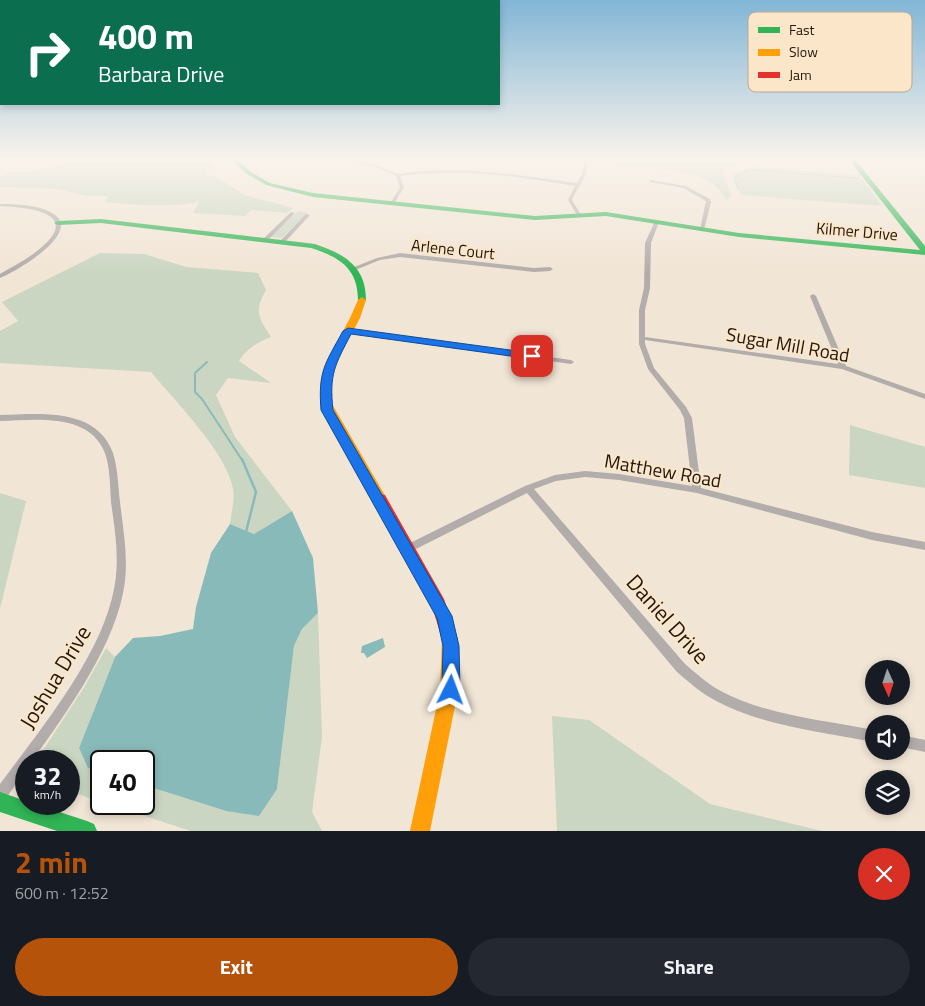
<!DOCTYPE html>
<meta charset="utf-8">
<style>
body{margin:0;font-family:"Titillium Web",sans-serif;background:#242831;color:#f1f3f6;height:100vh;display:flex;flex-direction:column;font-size:19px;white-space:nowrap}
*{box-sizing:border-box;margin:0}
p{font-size:16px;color:#9ea1a6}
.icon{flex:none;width:28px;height:28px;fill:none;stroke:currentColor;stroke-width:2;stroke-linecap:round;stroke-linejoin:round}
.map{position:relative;height:831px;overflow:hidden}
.drawer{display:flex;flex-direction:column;background:#171b24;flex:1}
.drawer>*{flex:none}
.guide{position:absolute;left:0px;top:0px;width:500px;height:105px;box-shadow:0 2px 8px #0003;background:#0b6e4f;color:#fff;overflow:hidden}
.needle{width:32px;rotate:177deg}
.buttons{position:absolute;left:865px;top:660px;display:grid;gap:10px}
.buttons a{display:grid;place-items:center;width:45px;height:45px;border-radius:50%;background:#171b24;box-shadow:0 2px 8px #0003;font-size:25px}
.speed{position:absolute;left:15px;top:750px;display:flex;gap:10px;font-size:25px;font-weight:700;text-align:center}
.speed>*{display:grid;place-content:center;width:65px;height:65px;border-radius:50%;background:#171b24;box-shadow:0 2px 8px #0003;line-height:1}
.speed small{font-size:12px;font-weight:400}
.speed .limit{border:2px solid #111;border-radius:8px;background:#fff;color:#111}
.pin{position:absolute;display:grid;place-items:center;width:42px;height:42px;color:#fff;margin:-21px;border-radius:10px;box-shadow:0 2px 8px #0006}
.me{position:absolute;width:55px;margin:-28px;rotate:3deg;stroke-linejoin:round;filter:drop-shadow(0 0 4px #0008)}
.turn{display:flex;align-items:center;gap:18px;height:105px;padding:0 15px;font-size:22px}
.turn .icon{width:65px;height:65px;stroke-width:2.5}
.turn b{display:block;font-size:35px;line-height:42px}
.round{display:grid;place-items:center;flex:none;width:52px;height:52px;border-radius:26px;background:#242831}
.summary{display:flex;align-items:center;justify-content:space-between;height:85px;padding:0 15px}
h1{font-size:30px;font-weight:700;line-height:38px;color:#b45309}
.cta{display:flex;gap:10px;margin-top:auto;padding:10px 15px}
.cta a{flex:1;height:58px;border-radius:30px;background:#b45309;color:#fff;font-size:20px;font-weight:700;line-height:58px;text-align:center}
.cta a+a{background:#242831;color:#f1f3f6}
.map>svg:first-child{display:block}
.green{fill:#cad6c2}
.water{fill:#89baba}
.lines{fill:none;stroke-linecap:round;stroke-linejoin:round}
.stream-far2{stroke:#89baba;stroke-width:1}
.stream-far1{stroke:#89baba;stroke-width:2}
.stream{stroke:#89baba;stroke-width:2.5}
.street{fill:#b2acaa;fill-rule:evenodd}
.fast{fill:#30b455;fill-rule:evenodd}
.slow{fill:#ff9f0a;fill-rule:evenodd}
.jam{fill:#e5322d;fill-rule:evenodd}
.route{fill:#1a73e8;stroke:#114b97}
.labels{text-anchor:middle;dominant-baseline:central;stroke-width:4;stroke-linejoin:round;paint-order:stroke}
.far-street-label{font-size:16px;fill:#20180e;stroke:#fce6ca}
.street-label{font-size:19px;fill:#20180e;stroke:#fce6ca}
.near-street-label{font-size:22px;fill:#20180e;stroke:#fce6ca}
.key{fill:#fce6ca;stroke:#baa892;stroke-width:1}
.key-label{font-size:14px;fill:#20180e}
</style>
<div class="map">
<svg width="925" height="831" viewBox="0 0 925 831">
<rect width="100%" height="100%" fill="#f1e5d5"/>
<path class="green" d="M101 157 203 158 213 168 204 170 208 177 213 175 245 195 293 208 287 213 251 210 245 216 193 213 199 202C167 208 137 205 105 202L109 196H88L57 189 0 187V178L11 172H27Z
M591 157 703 161 720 159 740 165 725 168 723 173 731 195 727 200C722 194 716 186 710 182 691 169 640 166 618 169L622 165 611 160Z
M754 167 859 175 882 206 741 195 732 173Z
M298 211 308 213 281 238 270 237Z
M100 253 144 254 186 267 258 273 266 290C254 311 258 317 271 337 257 343 247 348 239 361L271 383 228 378 216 395 235 437 292 511 254 534 230 524C231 513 235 500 233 489 227 453 175 401 151 372L0 363V331L18 321 2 302Z
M850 425 925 447V488L849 475Z
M0 493 26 501 0 609Z
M318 613 322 737 312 812 322 831H191L108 804H144V785L226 811 277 789 294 646 302 629Z
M106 648 115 657 79 748 88 768 101 772V802L69 791V761H36L85 686Z
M552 716 589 720 710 804 822 831H557Z"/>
<path class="water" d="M453 157H551L548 160Z
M292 511 313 558 318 613 302 629 294 646 277 789 259 816 226 811 144 785V761H101V772L88 768 79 748 115 657 133 638 160 636 193 629 196 607 211 553 230 524 254 534Z
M383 638 385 647 367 658 364 653H361L362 646Z"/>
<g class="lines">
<path class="stream-far2" d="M860 161 862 157
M738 189 734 178 749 170 855 178"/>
<path class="stream-far1" d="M207 362 195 373V392L202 399 242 460"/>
<path class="stream" d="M242 459 256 492 246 532"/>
<path class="street" d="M8 157H13L0 163V161Z
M329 157H337L376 165 398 174 420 171 465 170 510 174 577 183C582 175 586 168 582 157H586C592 174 578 185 572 200L581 215 579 216 577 215 568 200 575 186C517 176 459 168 400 176L404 187 394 204 392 205 390 204 400 187 396 176 375 167Z
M651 180 686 186 710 199 711 202 704 230 700 229 706 201 683 188 650 182 649 181Z
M0 204C16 204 49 205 59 219 72 239 15 272 0 278V274C15 265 32 257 45 244 80 211 21 207 0 206Z
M291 212 295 213 267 241H263V239Z
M306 214 310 215 284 243H280V241Z
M655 221 659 222 651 243 650 288 645 310V337L838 364 810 296 813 294 816 296 846 366 925 394V399L842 369 645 340V344L654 368 686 407 692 418 701 488 872 532 925 542V550L872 540 697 493 619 480 585 477 556 481 534 489 685 664C696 673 706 683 719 690 764 715 823 720 874 730V742C819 731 760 726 711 698 698 691 688 681 677 672L527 493 410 552 407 553 404 552 402 549 404 546 525 486 555 475 585 471 619 474 692 486 684 418 680 410 648 369 639 344V310L644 288 645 243Z
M400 253 534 268 550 267 553 269 550 271 534 272 400 257 380 260 355 270 352 268 377 258Z
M348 329 571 360 574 362 571 364 346 332V330Z
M0 415C40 414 96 407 113 453 118 469 118 486 120 502 123 528 128 555 125 581 118 642 67 712 32 761H26V769L5 800 0 801V784C40 730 102 655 114 589 120 560 115 530 111 502 110 485 110 468 105 453 89 412 35 420 0 421Z
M901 735 925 740V752L901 747Z"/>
<path class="fast" d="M228 157H234L251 172 270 183 313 193 535 216 606 212 739 233 920 250 847 157H853L925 246V255L739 237 606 216 535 220 313 197 266 185 247 174Z
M101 219 315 244C344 254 366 266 366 300L362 303 358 300C358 268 339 257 311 248L101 223 58 225 54 223 58 221Z
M0 792 26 801V804H35L87 821 94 824 97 831H57L0 812Z"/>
<path class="slow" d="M362 297 366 300 360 318 335 365 331 381 332 404 387 499 385 503 380 504 375 503 320 404 321 381 325 365 350 318 358 300Z
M450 632 456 634 458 640V691L430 831H410L440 691 442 640 444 634Z"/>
<path class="jam" d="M380 494 385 495 444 599 458 640 456 646 450 648 444 646 432 606 373 499 375 495Z"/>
</g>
<linearGradient id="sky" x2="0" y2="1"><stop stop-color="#82b6d6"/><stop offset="0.58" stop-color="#f9f3ec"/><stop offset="1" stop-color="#f9f3ec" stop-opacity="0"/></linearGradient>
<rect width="925" height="273" fill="url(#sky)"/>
<path class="route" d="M348 328 532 353 537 356 532 359 351 334C335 365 329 374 333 410L452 616 459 646 460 690 457 696 451 699 445 696 442 690 443 646 437 618 321 410C318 371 325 364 343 331Z"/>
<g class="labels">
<g class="far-street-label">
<text transform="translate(857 231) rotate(5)">Kilmer Drive</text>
<text transform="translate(453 249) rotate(6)">Arlene Court</text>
</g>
<g class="street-label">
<text transform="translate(788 344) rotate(10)">Sugar Mill Road</text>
<text transform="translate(663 470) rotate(10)">Matthew Road</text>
</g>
<g class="near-street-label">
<text transform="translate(668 619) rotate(48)">Daniel Drive</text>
<text transform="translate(55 677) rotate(-59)">Joshua Drive</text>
</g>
</g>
<rect x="748" y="12" width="164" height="80" rx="8" class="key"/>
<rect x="758" y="27" width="22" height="6" fill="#30b455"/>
<rect x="758" y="49" width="22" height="7" fill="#ff9f0a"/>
<rect x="758" y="72" width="22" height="6" fill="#e5322d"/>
<g class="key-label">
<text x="789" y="35">Fast</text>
<text x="789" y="57">Slow</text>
<text x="789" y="80">Jam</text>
</g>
</svg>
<div class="buttons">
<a><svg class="needle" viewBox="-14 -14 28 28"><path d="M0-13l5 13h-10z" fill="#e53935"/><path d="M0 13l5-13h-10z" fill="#9ea1a6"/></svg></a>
<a><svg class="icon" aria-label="sound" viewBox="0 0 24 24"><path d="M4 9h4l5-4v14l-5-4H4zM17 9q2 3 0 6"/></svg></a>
<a><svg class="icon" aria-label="layers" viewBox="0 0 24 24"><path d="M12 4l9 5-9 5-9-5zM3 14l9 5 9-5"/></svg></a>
</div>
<div class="speed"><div>32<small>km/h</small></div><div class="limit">40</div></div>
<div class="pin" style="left:532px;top:356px;background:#d93025"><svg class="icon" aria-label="arrive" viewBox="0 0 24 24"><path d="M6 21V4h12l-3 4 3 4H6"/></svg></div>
<svg class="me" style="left:451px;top:690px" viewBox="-20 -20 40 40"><path d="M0-17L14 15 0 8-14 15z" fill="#1a73e8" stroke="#fff" stroke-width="4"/></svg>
<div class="guide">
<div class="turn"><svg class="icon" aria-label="right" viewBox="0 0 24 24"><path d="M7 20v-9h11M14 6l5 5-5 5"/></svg><div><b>400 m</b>Barbara Drive</div></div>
</div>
</div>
<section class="drawer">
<div class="summary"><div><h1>2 min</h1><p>600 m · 12:52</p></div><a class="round" style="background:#d93025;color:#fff"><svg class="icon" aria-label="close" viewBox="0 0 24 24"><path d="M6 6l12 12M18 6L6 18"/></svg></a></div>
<div class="cta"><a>Exit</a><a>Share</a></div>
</section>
